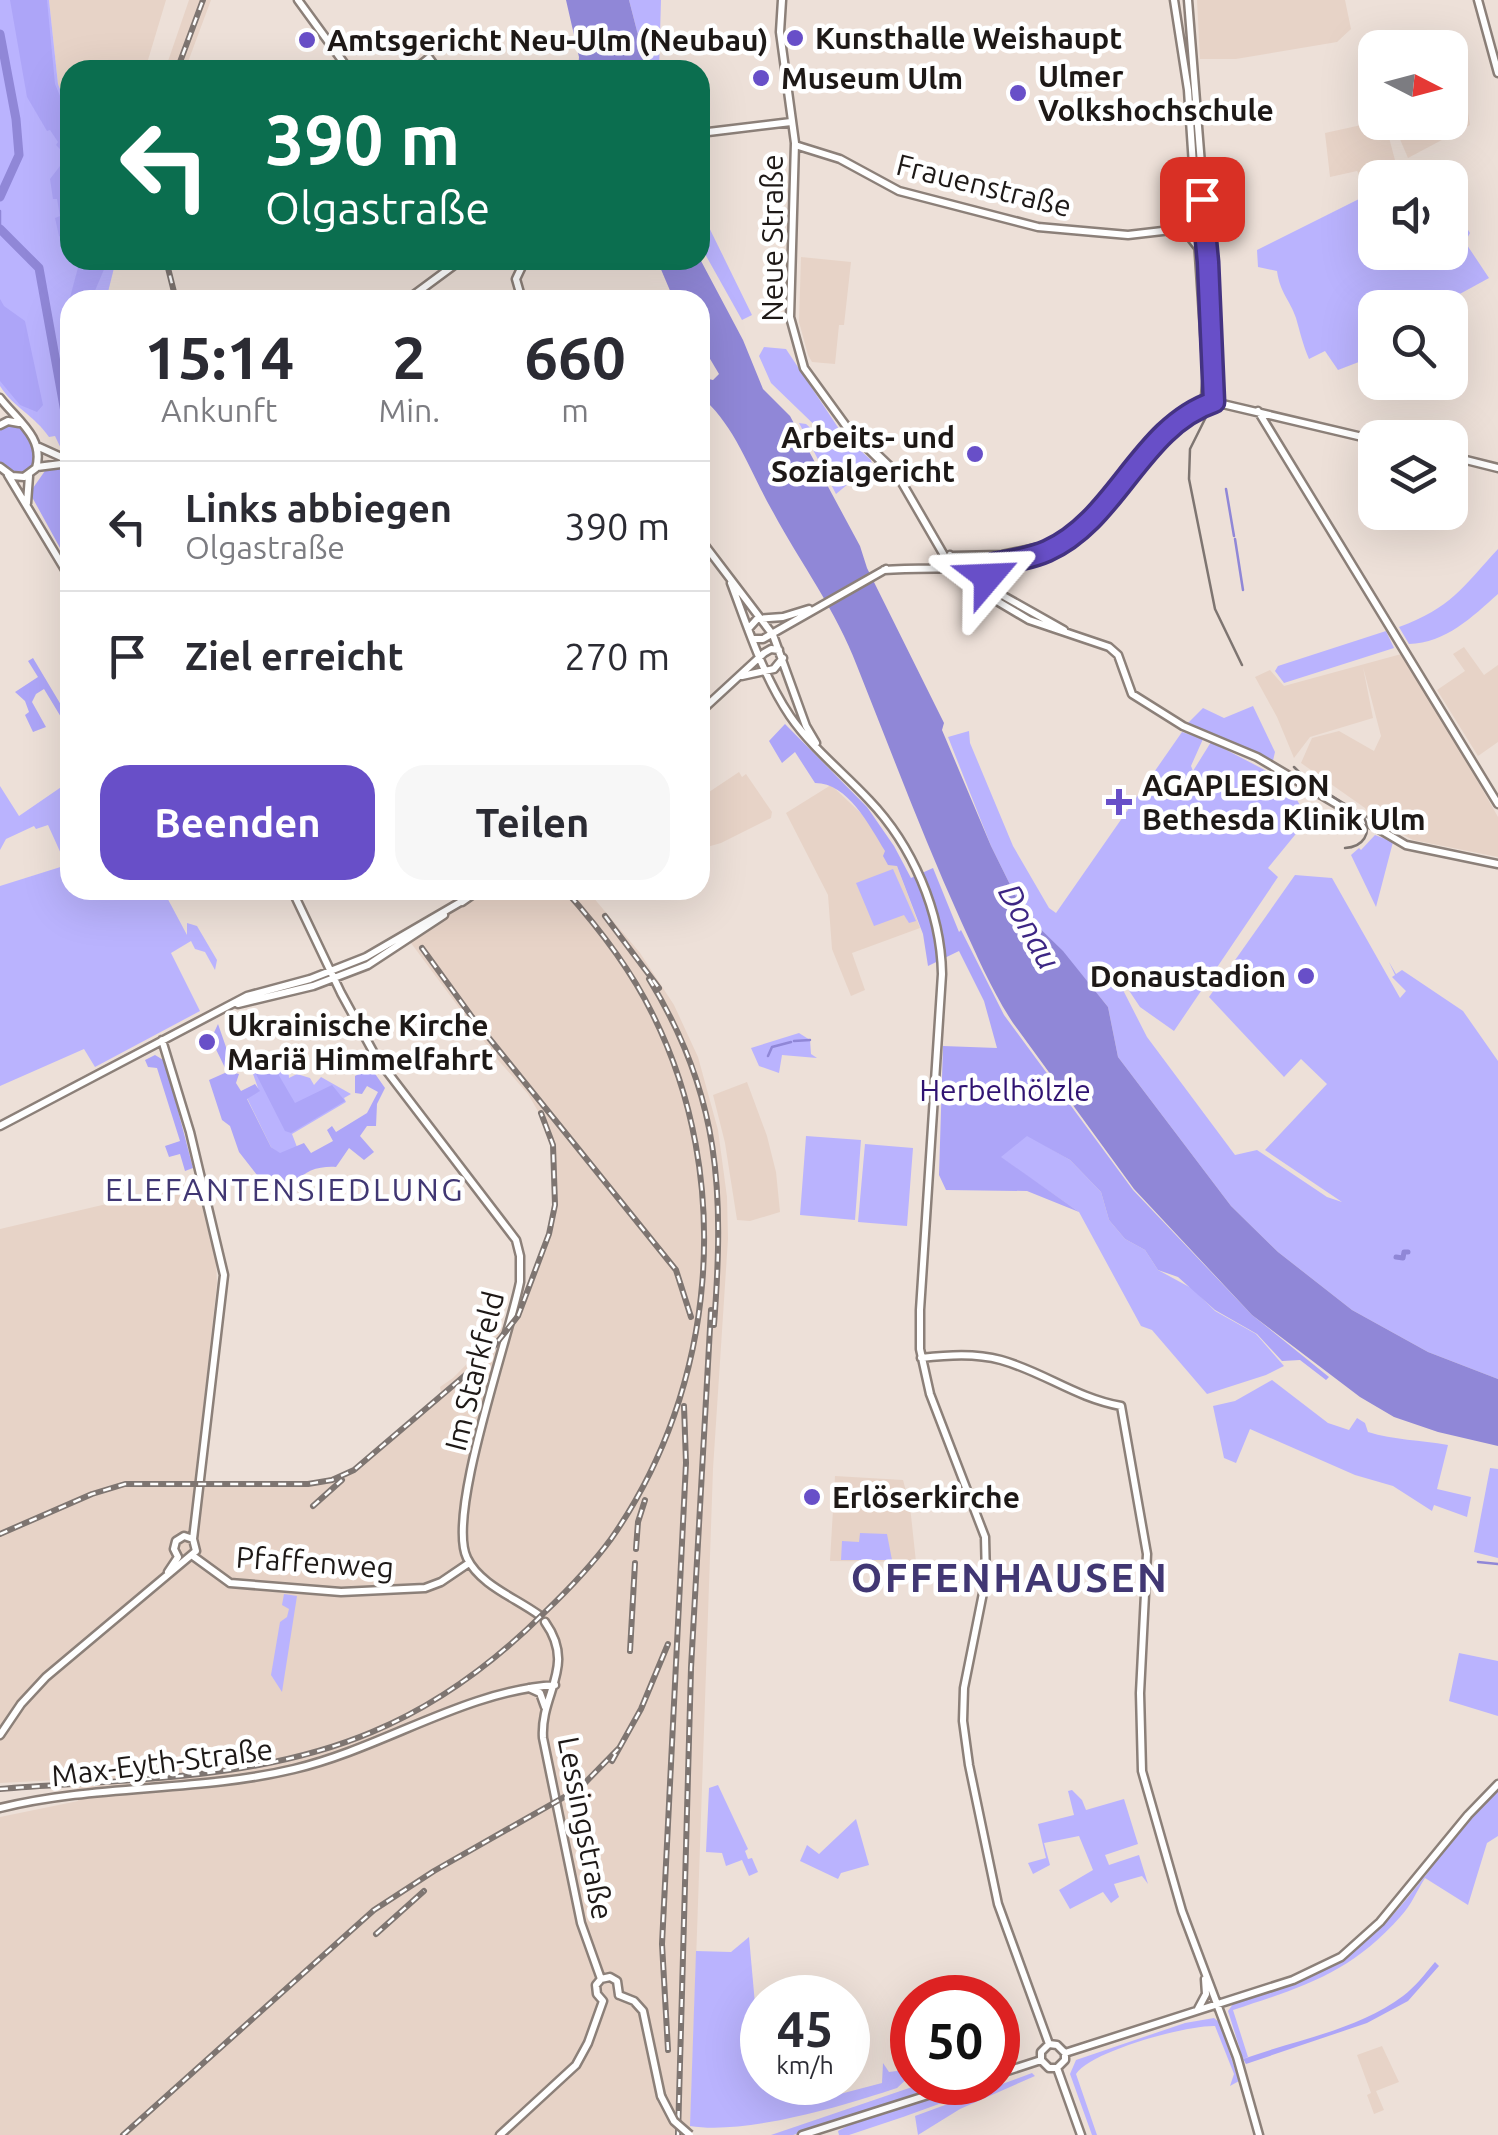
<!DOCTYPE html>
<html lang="de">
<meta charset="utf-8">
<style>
body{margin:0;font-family:Ubuntu,sans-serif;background:#f7f7f7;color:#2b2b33;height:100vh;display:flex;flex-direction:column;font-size:38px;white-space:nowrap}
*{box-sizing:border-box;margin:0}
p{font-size:32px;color:#7c7c81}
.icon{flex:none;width:55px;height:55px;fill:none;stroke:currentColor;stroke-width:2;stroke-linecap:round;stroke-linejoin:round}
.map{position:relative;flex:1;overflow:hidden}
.panel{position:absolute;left:60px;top:290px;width:650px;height:610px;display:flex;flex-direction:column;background:#fff;border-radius:30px;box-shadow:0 10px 40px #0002}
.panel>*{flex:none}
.hud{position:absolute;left:60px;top:60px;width:650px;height:210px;border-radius:30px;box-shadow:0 10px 40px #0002;background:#0b6e4f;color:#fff;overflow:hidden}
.needle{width:65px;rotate:96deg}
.buttons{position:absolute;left:1358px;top:30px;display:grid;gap:20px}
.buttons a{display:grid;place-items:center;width:110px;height:110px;border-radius:20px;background:#fff;box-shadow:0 10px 40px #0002;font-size:50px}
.speed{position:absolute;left:740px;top:1975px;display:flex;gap:20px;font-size:50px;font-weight:700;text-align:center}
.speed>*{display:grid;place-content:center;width:130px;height:130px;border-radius:50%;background:#fff;box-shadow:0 10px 40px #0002;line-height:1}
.speed small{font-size:25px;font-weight:400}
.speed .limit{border:15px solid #d22;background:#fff;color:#111}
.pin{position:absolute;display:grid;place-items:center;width:85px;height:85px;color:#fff;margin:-42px;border-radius:20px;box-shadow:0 5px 15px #0006}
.me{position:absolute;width:110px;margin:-55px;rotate:64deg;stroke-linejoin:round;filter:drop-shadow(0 0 8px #0008)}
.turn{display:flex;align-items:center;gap:35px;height:210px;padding:0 40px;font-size:45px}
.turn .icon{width:130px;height:130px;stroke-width:2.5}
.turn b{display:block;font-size:70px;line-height:85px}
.eta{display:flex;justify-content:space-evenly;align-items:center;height:170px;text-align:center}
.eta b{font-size:60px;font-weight:600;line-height:70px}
.button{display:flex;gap:20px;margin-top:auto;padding:20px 40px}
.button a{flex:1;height:115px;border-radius:30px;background:#684fc8;color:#fff;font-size:40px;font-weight:600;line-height:115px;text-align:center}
.button a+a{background:#f7f7f7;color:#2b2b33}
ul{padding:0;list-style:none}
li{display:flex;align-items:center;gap:30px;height:130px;padding:0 40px;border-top:2px solid #e1e1e2}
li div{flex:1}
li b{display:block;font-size:38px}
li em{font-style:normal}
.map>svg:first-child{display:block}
.built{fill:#e7d3c7}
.green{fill:#bab3fe}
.forest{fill:#ada5f8}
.water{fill:#9087d7}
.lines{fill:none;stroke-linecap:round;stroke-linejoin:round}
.stream{stroke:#9087d7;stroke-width:2.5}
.canal{stroke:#9087d7;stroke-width:5}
.river{stroke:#9087d7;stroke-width:9}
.secondary-casing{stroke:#8c8079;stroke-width:11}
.secondary{stroke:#fff;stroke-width:6}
.tram{stroke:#7e7571;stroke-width:2.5}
.rail-casing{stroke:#7e7571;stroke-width:6}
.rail{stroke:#fff;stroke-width:2.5;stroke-dasharray:8;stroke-linecap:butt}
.secondary-bridge-casing{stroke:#8c8079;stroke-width:11;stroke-linecap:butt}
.secondary-bridge{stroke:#fff;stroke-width:6}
.route-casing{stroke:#443382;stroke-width:25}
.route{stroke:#684fc8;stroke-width:18}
.poi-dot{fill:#684fc8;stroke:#fff;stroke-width:4}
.labels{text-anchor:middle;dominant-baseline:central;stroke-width:9;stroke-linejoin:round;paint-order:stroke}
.poi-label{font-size:30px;font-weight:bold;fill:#1e1917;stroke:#fff;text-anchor:start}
.street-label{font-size:30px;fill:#1e1917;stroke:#fff}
.park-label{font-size:30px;fill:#301372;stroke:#fff}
.water-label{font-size:32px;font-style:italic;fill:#3d2684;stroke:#fff}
.neighbourhood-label{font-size:32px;letter-spacing:2.5px;fill:#413773;stroke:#fff}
.district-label{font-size:40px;font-weight:bold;letter-spacing:2.5px;fill:#413773;stroke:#fff}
</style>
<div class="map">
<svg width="1498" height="2135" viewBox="0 0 1498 2135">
<rect width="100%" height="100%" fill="#ede0d8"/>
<path class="built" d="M49 0H166L145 70H70V114L58 84Z
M189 0H211L185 70H165Z
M1197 0H1345L1351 29 1337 42 1236 59H1200Z
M1450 74H1462L1470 125 1408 158 1393 123 1450 122Z
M1375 122 1380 123 1387 130 1396 164 1364 182 1357 171 1330 177 1325 133Z
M801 257 851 262 844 325H839L835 364 812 362 808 355 799 322Z
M1464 647 1484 675 1498 665V742L1478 756 1437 690 1465 671 1453 654Z
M1405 653 1498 817V857L1413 840 1371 818 1365 808 1301 763 1312 738 1339 731 1374 751 1381 736 1363 667 1373 718 1310 737 1294 758 1277 717 1255 677 1270 670 1284 686Z
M739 772 742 777 746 774 772 812 771 818 721 843 700 849V798Z
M831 785 865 817 897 866 920 928 852 953 865 990 851 996 832 949 828 895 786 813Z
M479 890H587L640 953 674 1005 698 1057 718 1130 727 1197 728 1239 713 1469 690 2135H0V1817L78 1801 77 1779 0 1783V1229L196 1183 216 1262 217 1283 195 1481H319L353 1469 442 1397 440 1387 453 1378 514 1316 548 1234 555 1204 551 1148 539 1113 528 1094 498 1060 408 939Z
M747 1082 767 1136 776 1172 780 1212 750 1221 737 1220 725 1143 713 1095Z
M835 1476 903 1480 910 1506 916 1562 830 1561Z
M1382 2046 1399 2082 1376 2091 1384 2110 1374 2114 1367 2095 1371 2093 1357 2055Z"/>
<path class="green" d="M0 0H49L58 84 70 114V260H116L106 300H70V454L64 455 55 436 49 437C35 416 13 407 0 386Z
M629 0H661L659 70H647Z
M1375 191V252H1450V202L1470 233 1465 242 1489 278 1436 307 1375 308V339L1359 348 1364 360 1338 370 1325 351 1309 359C1303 345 1300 332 1296 318 1290 300 1280 293 1277 271L1258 267 1257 250Z
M700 209 752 315 742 320 700 245Z
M764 347 786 349 843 435 871 460 872 464 836 494 799 423 806 424 827 443 830 440 771 383 759 356Z
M1498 549V594C1472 617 1446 643 1409 644L1399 627C1451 608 1462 588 1498 549Z
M1386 631 1394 648 1284 683 1275 671 1278 666Z
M1253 706 1275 752 1272 765 1187 724 1203 708 1224 718Z
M969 731 970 743 1013 846 1049 908 1056 913 1182 732 1203 739 1191 766 1193 771 1211 742 1286 781 1308 819 1268 868 1278 877 1174 1031 1140 1007 1126 986 1123 990 1147 1037 1235 1155 1257 1150 1327 1197 1342 1202 1265 1150 1327 1084 1301 1059 1284 1077 1209 997 1295 875 1332 878 1400 998 1406 991 1392 977 1395 975 1389 962 1396 974 1402 970 1463 1011 1498 1061V1379L1428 1352 1352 1310 1278 1252 1231 1206 1118 1057 1108 1007 1063 952 1024 913 991 846 948 737Z
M70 781V814L65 817 70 827V852L62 856 48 825 36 829 34 826 6 839 0 850V786L19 816Z
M1375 835 1393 842 1376 907 1351 855 1359 848 1361 850Z
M70 864V890H163L187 935V923L197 926 217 960 215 970 205 952 195 949 191 941 171 953 200 1011 95 1067 84 1049 0 1086V886Z
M893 869 916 921 909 923 904 915 874 926 856 883Z
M799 1033 810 1040 811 1054 817 1058 782 1055 779 1073 759 1066 751 1048Z
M259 1064 288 1066 289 1078 297 1074 310 1078 314 1085 321 1077 351 1094 344 1098 346 1102 292 1134 297 1147 280 1154 271 1147 247 1098 259 1091 253 1074 262 1070Z
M1027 1135 1070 1160 1101 1192 1109 1220 1125 1239 1145 1250 1158 1270 1193 1289 1215 1311 1256 1334 1284 1366 1266 1375 1207 1394 1152 1330 1141 1326 1079 1212 1000 1157Z
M806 1136 861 1140 855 1220 800 1215Z
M865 1144 913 1148 907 1226 858 1222Z
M1272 1380 1328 1423 1349 1430 1357 1418 1365 1423 1368 1432C1394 1440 1420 1440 1448 1445L1437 1489 1471 1497 1467 1517 1434 1505 1432 1511 1393 1486 1355 1475 1250 1429 1236 1463 1224 1458 1213 1406 1235 1401Z
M1490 1468 1498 1469V1558L1474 1552Z
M860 1533 887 1534 892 1560H841L842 1541 859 1542Z
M284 1594 297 1596 282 1692 271 1675 280 1622 287 1617 289 1609 282 1605Z
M1459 1653 1498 1661V1716L1449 1701Z
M718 1785 748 1849 745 1851 748 1859 752 1858 758 1872 749 1876 742 1860 726 1866 722 1853 706 1852 709 1788Z
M1072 1790 1082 1800 1086 1810 1124 1799 1138 1844 1105 1855 1109 1865 1139 1855 1148 1884 1142 1876 1114 1884 1119 1897 1111 1903 1103 1892 1070 1909 1059 1890 1093 1870 1079 1836 1044 1843 1050 1865 1033 1874 1028 1863 1046 1858 1038 1824 1074 1815 1068 1791Z
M1498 1790V1836L1487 1843 1468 1905 1425 1878C1416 1892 1412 1904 1401 1916 1350 1974 1302 1987 1233 2010L1248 2057 1243 2059 1228 2011 1233 2004C1272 1990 1313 1979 1347 1956 1409 1913 1443 1841 1498 1790Z
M856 1819 869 1865 841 1873 838 1879 800 1861 807 1845 819 1854Z
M749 1937 762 2082 790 2083 789 2102 820 2103 821 2099 882 2083 883 2063 889 2072 912 2069V2074L897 2088C840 2107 745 2135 690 2126L696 1951 731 1952Z
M1214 2018 1219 2022 1239 2081 1230 2086 1234 2074 1215 2026C1187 2025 1091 2051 1076 2074L1097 2135H1092L1070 2074 1076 2060 1185 2023Z
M1032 2073 1035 2076 960 2109 918 2135 915 2116Z
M980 2082 997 2083 903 2117 849 2135H839L838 2131 857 2121Z
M924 2083H956L793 2135H771Z"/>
<path class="forest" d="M10 0H47L55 84 70 120V153L67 150 63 152 56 145 58 142 50 130 47 131 27 97Z
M70 164V243L59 236 55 218 60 216 57 199H53L50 179 60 166Z
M80 260H108L91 300H70V358L64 320Z
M0 299 4 306 25 321 43 405 37 412 20 405 0 381Z
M10 424 24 429 35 441 36 465 26 474H11L0 463V428Z
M47 468 64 469 70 477V566L32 497 33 488Z
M33 658 70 720V732L44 689 36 694 32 702 46 727 33 732 25 715 29 712 25 701 15 692 38 677 28 661Z
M785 724 867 807 894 846 911 878 933 868 959 932 961 930 1004 1015 1133 1190 1252 1315 1329 1377 1326 1380 1300 1360 1282 1361 1257 1334 1215 1310 1178 1277 1158 1270 1145 1250 1125 1239 1109 1220 1101 1192 1070 1160 1027 1136 1001 1157 1079 1212 1027 1191 946 1190 939 1175 943 1046 997 1048 984 1001 959 951 928 966 923 934 897 866 888 865 883 856 885 851C869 825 848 783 815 783L795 752 782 763 769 741Z
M218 1024 235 1073 239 1074 236 1083 241 1091 255 1084 260 1091 247 1099 271 1147 280 1153 304 1143 311 1153 333 1141 327 1130 332 1126 336 1132 367 1113 378 1092 367 1086 362 1094 355 1093V1076L371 1068 385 1088 377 1104 376 1126H367L360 1136 374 1152 364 1160 349 1148 336 1167C320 1166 304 1170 295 1184L257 1175 239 1152 230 1126 222 1120 209 1080 227 1072 211 1039Z
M155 1055 165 1061 193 1168 185 1171 180 1154 169 1157 165 1146 180 1141 157 1068 148 1067 145 1060Z
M274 1067 295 1103 332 1085 345 1101 291 1133 285 1131 256 1074Z
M1435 1962 1439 1966 1408 2001 1367 2023 1246 2064 1243 2059C1295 2040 1358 2030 1403 1996 1415 1987 1425 1974 1435 1962Z"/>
<path class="water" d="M566 0H629L647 70H578L579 57Z
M700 259 743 340 763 389 790 416 860 546 867 568 944 723 942 730 991 846 1024 913 1063 951 1108 1007 1118 1057 1231 1206 1278 1252 1352 1310 1428 1352 1498 1379V1446L1438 1432 1394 1417 1360 1397 1252 1315 1134 1189 1013 1023C992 991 977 956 961 921 923 837 891 751 857 666 836 610 801 564 773 512 751 474 735 424 700 396V377L713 380 719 374 700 342V300H674L657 260Z"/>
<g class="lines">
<path class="stream" d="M0 211V225
M1226 489 1234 536
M1235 539 1243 590
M794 1041 810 1040
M768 1056 772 1047 791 1042
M1478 1562 1498 1564"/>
<path class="canal" d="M1396 1257 1403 1258 1404 1252H1408"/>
<path class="river" d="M0 34 16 119 19 155 0 197
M0 229 39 268 70 440"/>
<g class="secondary-casing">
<path id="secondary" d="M298 0 349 70
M782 0 780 32 795 143 790 317 804 368 849 430 901 481 952 569 980 591 1029 620 1109 647 1118 655 1132 694 1183 726 1257 757 1406 845 1498 864
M1174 0 1188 90 1207 376 1204 406
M1188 0 1207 240 1214 402
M1478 0 1498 73
M414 70 429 58 438 70
M700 133 791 122
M795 145 840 159 899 191 1038 227 1128 235 1206 226
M1175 233 1190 237 1197 246
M407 300 461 260
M522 300 516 279 525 260
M0 398C17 420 45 438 36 468L24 477 12 476 0 467
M1214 402 1375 440
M1258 411 1498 804
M0 425 8 421 19 423
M39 447 70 461
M878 455 905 481
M1450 456 1498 468
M37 467 69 463
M8 475 70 578
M27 503 29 476
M700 539 773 635 806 726 816 743
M950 555 1000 594 1064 630
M933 567 952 556 1002 555 1050 545
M884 570C938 565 1001 576 1051 550 1116 515 1141 427 1214 402
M731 583C748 628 763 676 790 716 812 748 843 772 869 800 912 845 941 911 942 974L920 1310V1349L930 1394 985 1537 986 1578 964 1688 963 1721 969 1765 998 1904 1049 2044
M748 629 757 619 783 617 809 609
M752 639H763L886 569
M742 676 774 669 783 658
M700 712 764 653 771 649 779 650
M292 890 341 993 376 1057 516 1240 520 1256V1282C509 1338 446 1515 467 1558 480 1585 516 1598 539 1615
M462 902 479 890
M238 1004 313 986 368 965 444 915
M0 1126 247 996 310 979 366 957 464 900
M921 1358C948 1355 975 1353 1001 1360 1044 1372 1076 1398 1121 1406L1147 1554 1140 1693 1142 1771 1182 1911 1237 2057 1259 2135
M193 1556 230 1583 341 1592 425 1588 441 1582 469 1563
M168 1572 178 1557 174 1549 176 1541 184 1536 193 1539
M529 1688 540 1693 545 1707
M0 1735 21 1704 46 1677 196 1551 193 1539 224 1275 190 1132 162 1040
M0 1808C97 1784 198 1792 294 1769 383 1748 464 1691 555 1685
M601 1979 610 1977 617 1981 619 1995
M619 1995 634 2001 643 2011 661 2096
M1198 2009 1206 1994 1205 1979
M1049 2044 1057 2045 1065 2053V2060L1057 2068
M1065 2053 1293 1980 1341 1957 1380 1922 1468 1815 1498 1784
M1041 2060 1049 2068H1057
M1041 2060V2052L1049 2044
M1057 2068 1081 2135
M998 2074 1041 2060
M500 2135 576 2065 588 2043 603 2001 597 1994 596 1985 601 1979 581 1923 543 1738C540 1693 577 1667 545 1622
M802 2135 969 2082"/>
</g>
<use href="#secondary" class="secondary"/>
<path class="tram" d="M1208 413 1190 449 1189 479 1215 609 1242 665
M1294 767 1306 779 1364 817C1372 834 1363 847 1345 848"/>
<g class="rail-casing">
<path id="rail" d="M177 70 203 0
M166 260 176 300
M605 916 659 988
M422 948 472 1017 676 1270 691 1317
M649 979C721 1096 724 1193 714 1325
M313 1506 342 1480
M0 1534 92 1494 125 1484H308L332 1480 354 1470 483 1360 518 1316 549 1234 555 1205 553 1145 541 1113
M636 1549 638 1522 645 1500
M630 1651 635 1563
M612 1761 641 1709 668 1644
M0 1789C124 1779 256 1781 372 1732 437 1705 496 1661 545 1612 569 1589 592 1565 611 1539 717 1388 735 1178 652 1013 630 968 599 928 565 890
M376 1934 424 1891
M668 2050 662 1944 686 1463 684 1406
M123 2135 374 1910 434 1871 580 1788 618 1749
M678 2135 691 1668 711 1310"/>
</g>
<use href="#rail" class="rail"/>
<g class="secondary-bridge-casing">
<path id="secondary-bridge" d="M661 2096 674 2121 690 2135"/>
</g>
<use href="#secondary-bridge" class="secondary-bridge"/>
</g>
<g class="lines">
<g class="route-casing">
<path id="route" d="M988 577 994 564C1012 561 1031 558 1047 551 1117 520 1140 427 1214 402L1208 262 1202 199"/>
</g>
<use href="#route" class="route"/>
</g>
<g class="poi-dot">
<circle cx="795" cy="38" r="10"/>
<circle cx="307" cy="40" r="10"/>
<circle cx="761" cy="78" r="10"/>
<circle cx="1018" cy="93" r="10"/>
<circle cx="975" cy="454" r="10"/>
<path d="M1114 787h10v10h10v10h-10v10h-10v-10h-10v-10h10z"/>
<circle cx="1306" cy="976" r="10"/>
<circle cx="207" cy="1042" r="10"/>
<circle cx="812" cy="1497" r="10"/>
</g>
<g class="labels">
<g class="poi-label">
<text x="815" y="38">Kunsthalle Weishaupt</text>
<text x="327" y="40">Amtsgericht Neu-Ulm (Neubau)</text>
<text x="1038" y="76">Ulmer<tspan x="1038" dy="34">Volkshochschule</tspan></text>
<text x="781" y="78">Museum Ulm</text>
<text x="955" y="437" text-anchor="end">Arbeits- und<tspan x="955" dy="34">Sozialgericht</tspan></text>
<text x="1142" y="785">AGAPLESION<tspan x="1142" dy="34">Bethesda Klinik Ulm</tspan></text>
<text x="1286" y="976" text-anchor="end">Donaustadion</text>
<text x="227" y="1025">Ukrainische Kirche<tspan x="227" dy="34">Mariä Himmelfahrt</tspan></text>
<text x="832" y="1497">Erlöserkirche</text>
</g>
<g class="street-label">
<text transform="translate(984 185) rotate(14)">Frauenstraße</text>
<text transform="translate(772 238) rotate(-90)">Neue Straße</text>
<text transform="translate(474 1371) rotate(-76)">Im Starkfeld</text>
<text transform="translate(315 1562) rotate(4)">Pfaffenweg</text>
<text transform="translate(162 1762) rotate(-7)">Max-Eyth-Straße</text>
<text transform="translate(586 1828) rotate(79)">Lessingstraße</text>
</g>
<g class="park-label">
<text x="1005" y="1090">Herbelhölzle</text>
</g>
<g class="water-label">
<text transform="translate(1030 926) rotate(61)">Donau</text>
</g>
<g class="neighbourhood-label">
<text x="285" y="1189">ELEFANTENSIEDLUNG</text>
</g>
<g class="district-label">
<text x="1010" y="1577">OFFENHAUSEN</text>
</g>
</g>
</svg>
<div class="buttons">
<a><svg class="needle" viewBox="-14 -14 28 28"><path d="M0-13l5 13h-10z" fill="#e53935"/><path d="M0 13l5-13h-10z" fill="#7c7c81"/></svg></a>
<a><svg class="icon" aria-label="sound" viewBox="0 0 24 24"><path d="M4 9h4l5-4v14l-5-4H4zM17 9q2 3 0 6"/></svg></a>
<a><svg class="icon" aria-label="search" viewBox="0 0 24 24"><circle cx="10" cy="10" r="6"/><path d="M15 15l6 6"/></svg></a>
<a><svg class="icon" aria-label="layers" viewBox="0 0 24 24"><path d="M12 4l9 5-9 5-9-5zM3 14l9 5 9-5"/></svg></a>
</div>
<div class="speed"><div>45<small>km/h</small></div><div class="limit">50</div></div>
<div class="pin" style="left:1202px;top:199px;background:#d93025"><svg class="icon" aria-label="arrive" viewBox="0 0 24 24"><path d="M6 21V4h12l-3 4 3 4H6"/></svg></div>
<svg class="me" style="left:988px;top:577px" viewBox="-20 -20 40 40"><path d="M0-17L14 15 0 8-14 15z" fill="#684fc8" stroke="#fff" stroke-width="4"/></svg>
<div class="hud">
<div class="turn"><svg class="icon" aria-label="left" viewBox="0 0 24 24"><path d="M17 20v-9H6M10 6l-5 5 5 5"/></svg><div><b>390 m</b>Olgastraße</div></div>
</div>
<section class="panel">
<div class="eta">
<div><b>15:14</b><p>Ankunft</p></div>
<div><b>2</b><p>Min.</p></div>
<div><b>660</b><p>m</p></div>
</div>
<ul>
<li><svg class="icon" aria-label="left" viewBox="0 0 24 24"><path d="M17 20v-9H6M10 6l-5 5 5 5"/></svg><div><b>Links abbiegen</b><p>Olgastraße</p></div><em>390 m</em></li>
<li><svg class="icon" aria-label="arrive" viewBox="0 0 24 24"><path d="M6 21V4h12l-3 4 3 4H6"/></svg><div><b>Ziel erreicht</b></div><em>270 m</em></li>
</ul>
<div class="button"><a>Beenden</a><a>Teilen</a></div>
</section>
</div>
